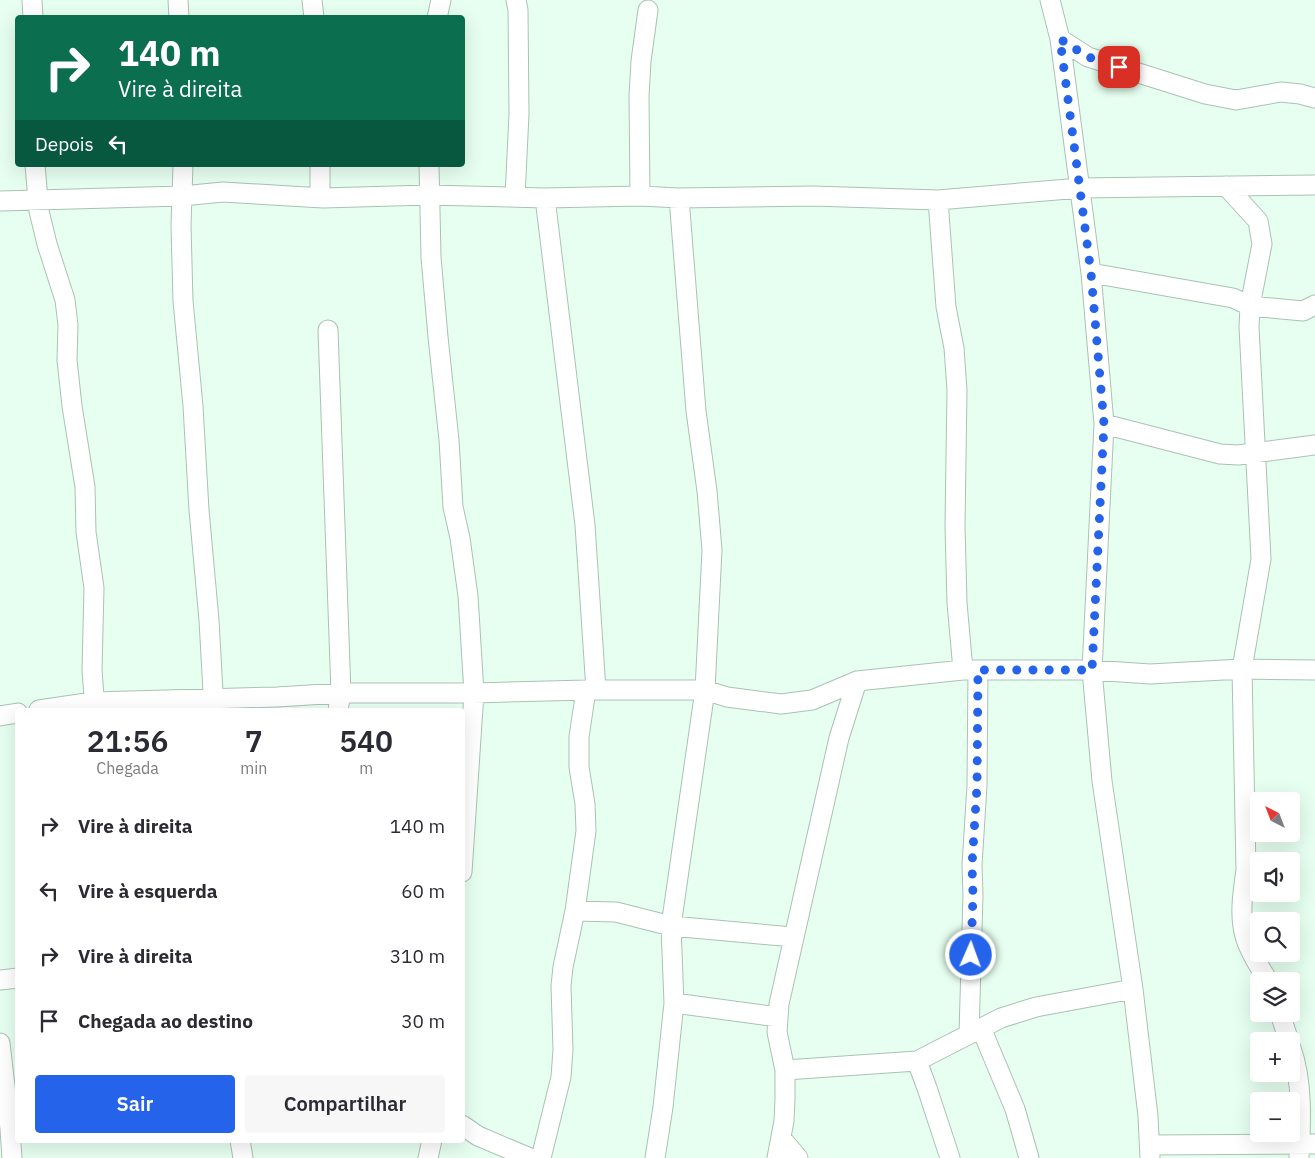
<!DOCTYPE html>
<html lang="pt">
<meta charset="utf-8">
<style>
body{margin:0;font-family:"IBM Plex Sans",sans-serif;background:#f7f7f7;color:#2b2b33;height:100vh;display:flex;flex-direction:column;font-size:19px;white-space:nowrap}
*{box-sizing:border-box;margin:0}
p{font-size:16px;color:#7c7c81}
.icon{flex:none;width:28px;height:28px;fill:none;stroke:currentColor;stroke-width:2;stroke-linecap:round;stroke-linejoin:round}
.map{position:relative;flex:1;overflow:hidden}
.sheet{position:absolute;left:15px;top:708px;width:450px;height:435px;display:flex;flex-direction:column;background:#fff;border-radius:5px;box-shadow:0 5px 20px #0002}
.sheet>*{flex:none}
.hud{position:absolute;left:15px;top:15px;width:450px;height:152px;border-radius:5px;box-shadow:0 5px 20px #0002;background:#0b6e4f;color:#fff;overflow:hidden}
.needle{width:32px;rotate:318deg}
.buttons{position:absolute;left:1250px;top:792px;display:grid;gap:10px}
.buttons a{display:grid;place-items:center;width:50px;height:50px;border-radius:5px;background:#fff;box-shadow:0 5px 20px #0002;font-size:25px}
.pin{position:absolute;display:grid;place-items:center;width:42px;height:42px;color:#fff;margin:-21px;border-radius:10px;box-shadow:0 2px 8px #0006}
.me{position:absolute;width:55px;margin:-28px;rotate:2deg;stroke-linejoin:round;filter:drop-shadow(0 0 4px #0008)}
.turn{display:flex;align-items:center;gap:18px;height:105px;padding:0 20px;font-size:22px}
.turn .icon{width:65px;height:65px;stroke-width:2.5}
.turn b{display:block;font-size:35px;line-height:42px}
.then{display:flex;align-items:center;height:48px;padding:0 20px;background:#0003;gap:10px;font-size:19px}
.eta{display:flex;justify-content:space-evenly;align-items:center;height:85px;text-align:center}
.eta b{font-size:30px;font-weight:600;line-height:35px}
.button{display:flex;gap:10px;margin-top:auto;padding:10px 20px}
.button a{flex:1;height:58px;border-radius:5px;background:#2563eb;color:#fff;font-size:20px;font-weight:600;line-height:58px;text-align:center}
.button a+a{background:#f7f7f7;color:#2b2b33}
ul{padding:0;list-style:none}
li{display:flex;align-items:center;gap:15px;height:65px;padding:0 20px}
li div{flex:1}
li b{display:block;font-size:19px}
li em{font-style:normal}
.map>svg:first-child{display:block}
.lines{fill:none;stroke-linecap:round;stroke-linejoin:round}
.minor-casing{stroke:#aac2b4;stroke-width:21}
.minor{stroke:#fff;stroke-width:19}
.route{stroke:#2563eb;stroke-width:9;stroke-dasharray:0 16.2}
</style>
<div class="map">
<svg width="1315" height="1158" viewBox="0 0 1315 1158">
<rect width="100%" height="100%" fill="#e6fff0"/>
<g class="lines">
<g class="minor-casing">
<path id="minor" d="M32 0 33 18
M178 0 179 18
M312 0 314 18
M1050 0 1060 39 1091 273 1104 424 1092 670 1102 781 1133 989 1148 1116 1150 1158
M437 18 441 0
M1060 39 1088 57 1205 94 1236 100 1281 92 1300 94 1315 98
M35 165 39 211 47 244 65 300 68 325 67 360 72 406 85 487 86 532 94 588 92 670 95 710
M183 165 181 225 183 301 193 406 199 510 209 620 214 710
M429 165 431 257 438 337 449 440 453 507 460 538 468 596 474 693 462 872
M1226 186 1258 221 1262 244 1250 306 1303 311 1315 305
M640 196 639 96 641 61 648 10
M320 197V165
M515 197 519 114 518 10 516 0
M545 198 585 525 596 690
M938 200 946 307 954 348 957 390 955 526 957 603 963 670
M0 201 182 196 223 192 323 198 429 195 545 198 640 196 679 198 813 196 938 200 1080 188 1315 185
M1091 273 1233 298 1250 306 1249 327 1261 559 1242 669 1246 870C1243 891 1239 915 1245 936 1249 952 1260 967 1268 981
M328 330 341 693 338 710
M1104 424 1220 454 1238 455 1315 445
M39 710 93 702 277 697 341 693H474L586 690H705L727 697 781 704 812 700 857 681 963 670H1092L1150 674 1242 669 1315 670
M0 716 18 713
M575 911 616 912 671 926 793 937
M0 980 18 978
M674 1003 778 1017
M1280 1014 1289 1041
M981 1028 1015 1109 1029 1158
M969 1034 973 895 972 865 977 786 978 670
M0 1043 10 1129 12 1158
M1291 1048C1303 1082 1301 1122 1299 1158
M785 1070 917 1061
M462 1125 478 1136 530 1158
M781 1138 798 1158
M240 1140 243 1158
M1150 1145 1315 1144
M428 1158 432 1140
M541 1158 561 1077 563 1050 561 986 563 967 575 911 586 831 585 804 579 767V737L586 690
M655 1158 663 1107 674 1003 671 926 705 690 712 550 707 491 696 411 679 198
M777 1158 784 1121 785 1099V1070L777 1032 779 1004 839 738 857 681
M950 1158 927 1088 917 1061 1001 1018 1036 1007 1133 989"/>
</g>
<use href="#minor" class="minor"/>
</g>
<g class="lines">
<path class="route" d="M971 955 973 895 972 865 977 786 978 670H1092L1104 424 1091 273 1060 39 1088 57 1119 67"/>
</g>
</svg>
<div class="buttons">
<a><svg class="needle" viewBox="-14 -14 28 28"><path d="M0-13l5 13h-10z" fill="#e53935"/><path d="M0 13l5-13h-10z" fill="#7c7c81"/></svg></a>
<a><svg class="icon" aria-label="sound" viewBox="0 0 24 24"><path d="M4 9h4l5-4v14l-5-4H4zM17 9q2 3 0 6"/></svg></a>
<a><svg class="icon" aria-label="search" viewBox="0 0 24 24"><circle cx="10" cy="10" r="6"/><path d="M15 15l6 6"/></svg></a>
<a><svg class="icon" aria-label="layers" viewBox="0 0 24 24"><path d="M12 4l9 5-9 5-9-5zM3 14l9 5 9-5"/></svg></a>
<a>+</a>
<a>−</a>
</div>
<div class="pin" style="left:1119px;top:67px;background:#d93025"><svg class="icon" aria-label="arrive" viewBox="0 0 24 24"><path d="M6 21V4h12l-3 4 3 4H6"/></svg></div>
<svg class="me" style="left:971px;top:955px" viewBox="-20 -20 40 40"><circle r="17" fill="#2563eb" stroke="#fff" stroke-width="3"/><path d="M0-11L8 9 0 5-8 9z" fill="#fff"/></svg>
<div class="hud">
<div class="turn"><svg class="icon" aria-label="right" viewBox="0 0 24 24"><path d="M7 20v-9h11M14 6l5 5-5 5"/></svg><div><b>140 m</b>Vire à direita</div></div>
<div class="then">Depois<svg class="icon" aria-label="left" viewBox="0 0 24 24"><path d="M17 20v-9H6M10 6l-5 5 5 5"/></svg></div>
</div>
<section class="sheet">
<div class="eta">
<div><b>21:56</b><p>Chegada</p></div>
<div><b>7</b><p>min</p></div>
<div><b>540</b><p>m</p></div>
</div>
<ul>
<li><svg class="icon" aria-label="right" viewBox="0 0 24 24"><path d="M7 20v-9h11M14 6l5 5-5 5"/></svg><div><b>Vire à direita</b></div><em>140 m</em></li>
<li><svg class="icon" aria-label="left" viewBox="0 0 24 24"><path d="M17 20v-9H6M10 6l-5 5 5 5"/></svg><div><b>Vire à esquerda</b></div><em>60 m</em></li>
<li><svg class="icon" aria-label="right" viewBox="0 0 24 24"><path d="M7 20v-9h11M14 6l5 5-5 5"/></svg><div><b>Vire à direita</b></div><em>310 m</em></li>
<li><svg class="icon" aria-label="arrive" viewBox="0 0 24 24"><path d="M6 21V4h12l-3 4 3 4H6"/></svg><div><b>Chegada ao destino</b></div><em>30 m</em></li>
</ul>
<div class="button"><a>Sair</a><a>Compartilhar</a></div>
</section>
</div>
